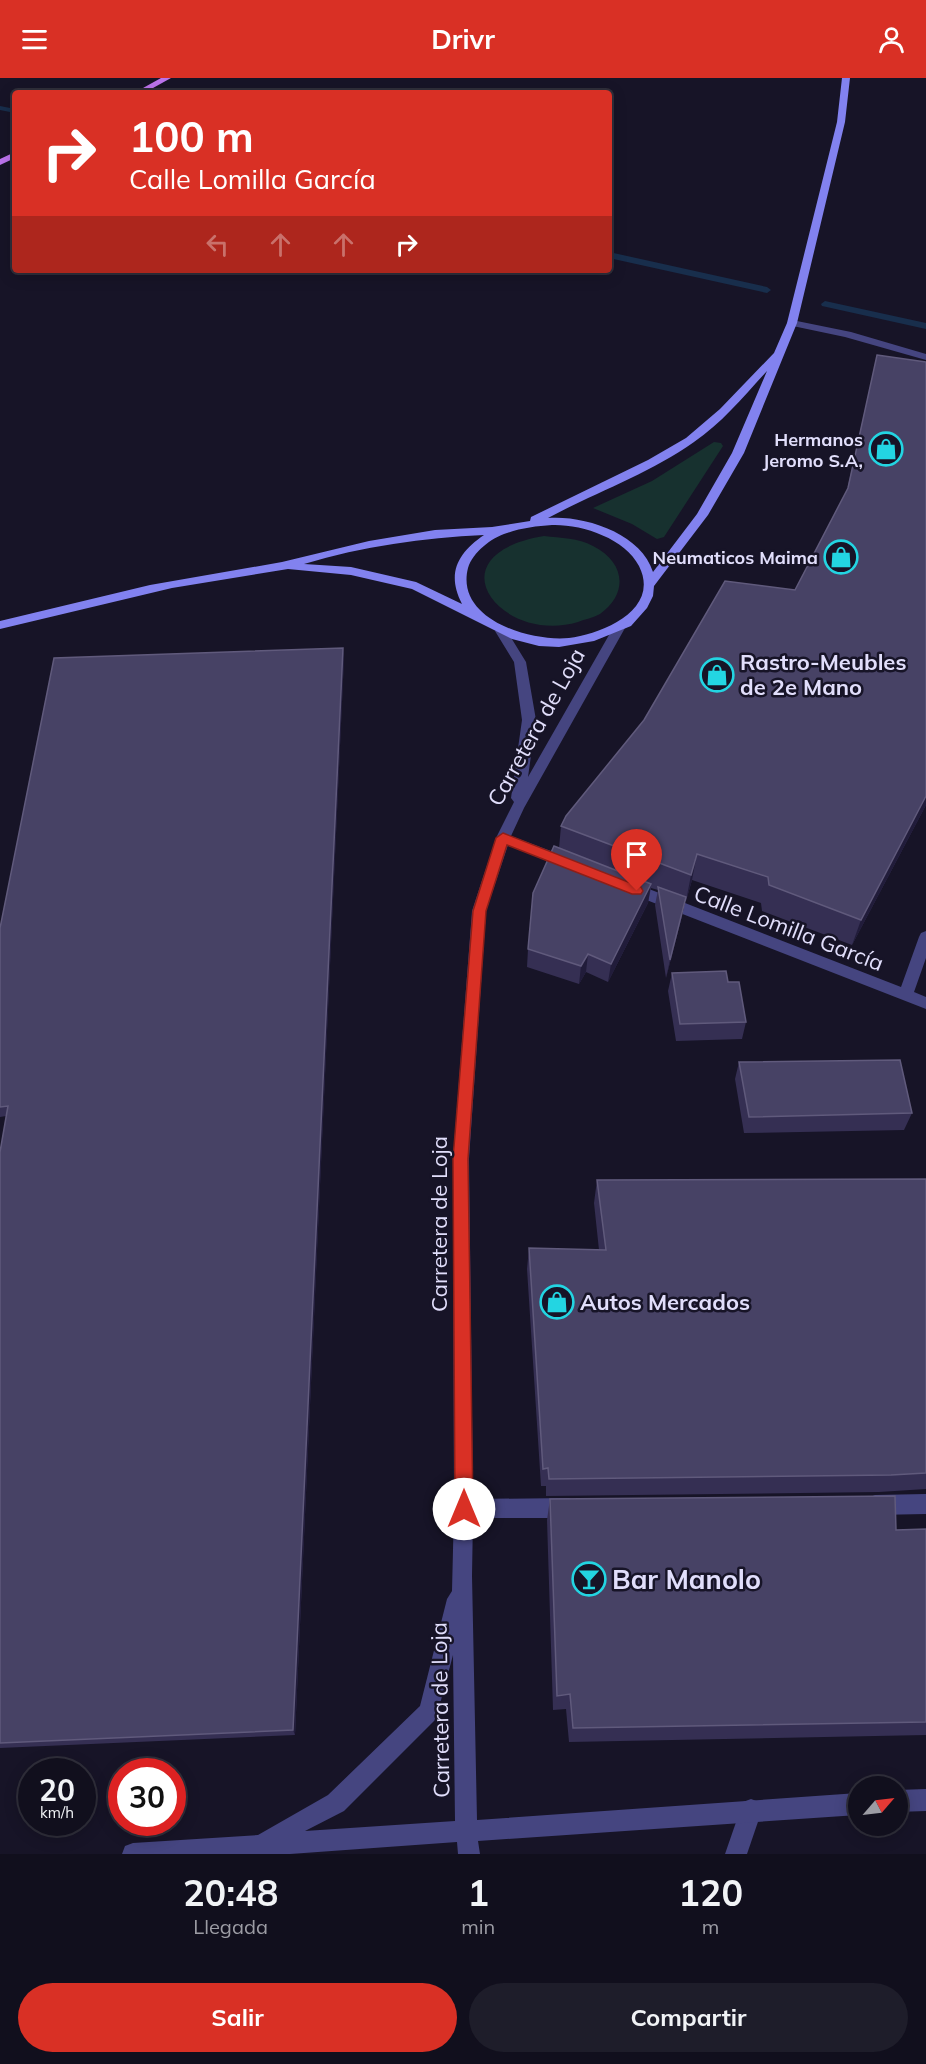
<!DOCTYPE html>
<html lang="es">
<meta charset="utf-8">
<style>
body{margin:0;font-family:Mulish,sans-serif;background:#1e1d2a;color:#f1f3f6;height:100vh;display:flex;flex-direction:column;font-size:22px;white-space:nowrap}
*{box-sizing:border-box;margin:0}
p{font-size:20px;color:#9c9ca4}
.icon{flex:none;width:33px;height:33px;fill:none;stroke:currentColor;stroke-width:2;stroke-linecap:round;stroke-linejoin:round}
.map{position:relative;height:1776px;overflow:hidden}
.side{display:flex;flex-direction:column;background:#110f1d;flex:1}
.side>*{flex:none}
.top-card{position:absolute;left:12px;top:12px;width:600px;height:183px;border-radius:6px;box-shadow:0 3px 15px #0003,0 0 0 2px #302f3b;background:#d93025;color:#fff;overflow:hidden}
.needle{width:39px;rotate:62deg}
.buttons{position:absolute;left:848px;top:1698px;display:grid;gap:12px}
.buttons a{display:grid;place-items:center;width:60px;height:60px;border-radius:50%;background:#110f1d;box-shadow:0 3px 15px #0003,0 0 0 2px #302f3b;font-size:30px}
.speed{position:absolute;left:18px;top:1680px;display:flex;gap:12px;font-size:30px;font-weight:700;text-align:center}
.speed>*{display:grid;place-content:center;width:78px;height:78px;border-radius:50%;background:#110f1d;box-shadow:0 3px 15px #0003,0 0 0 2px #302f3b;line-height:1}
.speed small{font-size:15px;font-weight:400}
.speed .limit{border:9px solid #d22;background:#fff;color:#111}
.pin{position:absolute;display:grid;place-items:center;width:51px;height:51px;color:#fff;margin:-62px -26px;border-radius:50% 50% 50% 0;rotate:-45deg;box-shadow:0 0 6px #0007}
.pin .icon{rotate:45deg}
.me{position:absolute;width:66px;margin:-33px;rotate:0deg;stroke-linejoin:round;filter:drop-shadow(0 0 4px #0008)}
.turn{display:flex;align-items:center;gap:21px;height:126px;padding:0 18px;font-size:27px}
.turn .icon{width:78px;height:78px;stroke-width:2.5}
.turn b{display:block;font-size:42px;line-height:51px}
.lanes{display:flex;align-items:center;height:57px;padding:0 18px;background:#0003;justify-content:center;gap:30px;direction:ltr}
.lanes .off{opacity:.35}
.eta{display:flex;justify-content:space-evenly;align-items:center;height:102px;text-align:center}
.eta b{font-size:36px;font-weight:700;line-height:42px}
.action{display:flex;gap:12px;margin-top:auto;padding:12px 18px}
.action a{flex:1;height:69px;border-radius:36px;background:#d93025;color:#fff;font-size:24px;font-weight:700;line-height:69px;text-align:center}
.action a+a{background:#1e1d2a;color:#f1f3f6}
header{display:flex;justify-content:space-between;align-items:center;height:78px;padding:0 18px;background:#d93025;color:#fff;font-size:27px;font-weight:700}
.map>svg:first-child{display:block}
.green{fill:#17312f}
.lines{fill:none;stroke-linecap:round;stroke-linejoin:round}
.stream{fill:#182e4c;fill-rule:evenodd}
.lane{fill:#454580;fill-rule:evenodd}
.street{fill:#454580;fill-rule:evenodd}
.secondary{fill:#8282ef;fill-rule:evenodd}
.primary{fill:#bc73ed;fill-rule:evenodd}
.wall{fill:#352f53}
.shaded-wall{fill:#211c3a}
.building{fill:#474265;stroke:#605a7c;stroke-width:1.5}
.route{fill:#d93025;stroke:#8d1f18;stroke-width:1.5}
.labels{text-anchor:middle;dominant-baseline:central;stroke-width:5;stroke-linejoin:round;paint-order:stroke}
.far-poi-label{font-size:18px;font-weight:bold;fill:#e1defb;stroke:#171427;text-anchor:end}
.poi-label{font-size:22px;font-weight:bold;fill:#e1defb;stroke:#171427;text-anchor:start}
.street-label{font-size:22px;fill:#e1defb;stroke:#171427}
.near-poi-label{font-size:27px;font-weight:bold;fill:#e1defb;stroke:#171427;text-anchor:start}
</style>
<header><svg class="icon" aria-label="menu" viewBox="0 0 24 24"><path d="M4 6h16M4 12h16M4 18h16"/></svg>Drivr<svg class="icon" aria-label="person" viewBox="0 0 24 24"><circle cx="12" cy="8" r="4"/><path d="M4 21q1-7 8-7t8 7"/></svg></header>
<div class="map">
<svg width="926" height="1776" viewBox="0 0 926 1776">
<rect width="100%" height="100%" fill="#171427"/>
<path class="green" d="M714 364 721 365 723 368 664 459 657 461 632 446 593 430 652 403Z
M544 458C561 460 578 460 593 468 625 484 629 515 600 536 593 540 585 541 578 544 501 567 430 477 544 458Z"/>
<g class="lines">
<path class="stream" d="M0 28 15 31V35L0 32Z
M609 174 767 209 771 212 767 215 609 180Z
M825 223 926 245V251L822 228 821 226Z"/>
<path class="lane" d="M751 1721 759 1724 762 1732 747 1776H725L743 1724Z"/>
<path class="street" d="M792 242 851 254 926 276V282L845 259 788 247 787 245Z
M619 546 625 550 524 730 511 758 572 781 574 785 567 790 508 767 486 833 469 1081 473 1421 569 1420 576 1423 579 1430 576 1437 569 1440H473L472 1498 477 1742 858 1715V1737L478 1763 480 1776H458L457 1764 290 1776H122L125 1768 133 1765 258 1757 328 1717 420 1628 447 1521 452 1513 454 1431 453 1081 472 833 496 760 514 724 511 720 522 642 514 584 495 553 501 549 505 550 526 584 536 642 528 699 613 550ZM453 1577 455 1743 305 1753 344 1733 436 1641Z
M631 804 901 909 919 859 921 855 926 853V880L914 914 926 919V931L626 814 624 810 626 806Z
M926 1416V1436L875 1437 868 1434 865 1427 868 1420 875 1417Z
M926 1711V1733L897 1734V1712Z"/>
<path class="secondary" d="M842 0H850L845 44 797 245 744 375 708 437 654 508 653 518 647 530 631 548 594 563 559 569 539 568 512 561 412 511 351 497 288 491 172 510 0 551V543L150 507 282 484 369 463 435 452 492 449 530 443 531 439 648 382 686 360 720 331 774 275 787 245 837 44ZM767 293 732 375 697 436 653 494C641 455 584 437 548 440 596 414 649 396 694 364 722 345 744 318 767 293ZM552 447C581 446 625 460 639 488 661 532 602 556 569 560 530 564 455 541 468 490 473 474 491 460 507 455 521 450 537 448 552 447ZM484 457C458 475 446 495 462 526L416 504 351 489 304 486C363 468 423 460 484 457Z"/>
<path class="primary" d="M161 0H171L144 15H134Z
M15 74V80L0 87V81Z"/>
</g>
<path class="wall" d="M877 277 926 727 852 867 762 833 761 825 692 802 686 823H685L682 838 666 900 655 827 658 812 651 810 648 825 608 904 586 894 579 906 527 889 528 871 559 770 561 748 795 512 847 412Z
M343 570 344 580 295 1657 0 1670V1074L6 1038 0 1039V850Z
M672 895 728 904 746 944 742 961 676 963 668 913Z
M739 984 912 1035 904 1052 744 1055 735 1001Z
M926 1101V1411L879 1414 546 1418V1408H541L527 1191 529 1170 599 1172 594 1125 597 1102Z
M550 1421 896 1452 926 1451V1657L569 1664 566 1631 553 1632 547 1442Z"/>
<path class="shaded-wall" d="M343 570 344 580 295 1657 293 1652Z
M926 718V727L852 867 861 842Z
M697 776 692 802 686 823 691 797Z
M651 806 648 825 608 904 611 886Z
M686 819 682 838 666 900 670 882Z
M588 876 586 894 579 906 581 888Z"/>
<path class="building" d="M877 277 926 284V718L861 842 769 807 768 799 697 776 691 797 561 748 566 738 644 642 725 503 795 512 848 410Z
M343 570 293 1652 0 1665V1074L8 1028 0 1029V850L54 580Z
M554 768 651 806 611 886 588 876 581 888 528 871 533 815Z
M658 809 686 819 670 882Z
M726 893 728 904H739L746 944 680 946 672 895Z
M900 982 912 1035 749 1039 739 984Z
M926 1101V1395L891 1397 549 1401 548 1390 543 1391 529 1170 606 1172 597 1102Z
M895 1418 896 1452 926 1451V1644L573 1650 570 1616 557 1618 550 1421Z"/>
<path class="route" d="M503 755 641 809 643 813 641 816H632L507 767 486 833 468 1081 473 1431 470 1438 464 1440 458 1438 455 1431 453 1081 473 833 496 760Z"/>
<defs>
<g id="shop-ring" transform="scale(1.725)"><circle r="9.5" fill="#171427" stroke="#23d5e2" stroke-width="1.5"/><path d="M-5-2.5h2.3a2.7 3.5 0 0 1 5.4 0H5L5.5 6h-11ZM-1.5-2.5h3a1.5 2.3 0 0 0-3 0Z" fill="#23d5e2"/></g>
<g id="bar-ring" transform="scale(1.725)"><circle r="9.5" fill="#171427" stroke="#23d5e2" stroke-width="1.5"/><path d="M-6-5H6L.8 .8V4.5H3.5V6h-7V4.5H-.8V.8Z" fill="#23d5e2"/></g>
</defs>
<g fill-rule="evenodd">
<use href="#shop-ring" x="886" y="371"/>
<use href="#shop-ring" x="841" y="479"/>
<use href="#shop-ring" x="717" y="597"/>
<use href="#shop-ring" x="557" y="1224"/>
<use href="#bar-ring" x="589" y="1501"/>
</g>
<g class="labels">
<g class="far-poi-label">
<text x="863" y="361">Hermanos<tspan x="863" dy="21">Jeromo S.A,</tspan></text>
<text x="818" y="479">Neumaticos Maima</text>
</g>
<g class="poi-label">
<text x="740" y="584">Rastro-Meubles<tspan x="740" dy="25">de 2e Mano</tspan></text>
<text x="580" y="1224">Autos Mercados</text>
</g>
<g class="street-label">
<text transform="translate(536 649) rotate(-61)">Carretera de Loja</text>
<text transform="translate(789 850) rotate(21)">Calle Lomilla García</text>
<text transform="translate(439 1146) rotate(-90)">Carretera de Loja</text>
<text transform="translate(440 1632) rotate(-91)">Carretera de Loja</text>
</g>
<g class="near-poi-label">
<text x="612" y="1501">Bar Manolo</text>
</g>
</g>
</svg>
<div class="buttons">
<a><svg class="needle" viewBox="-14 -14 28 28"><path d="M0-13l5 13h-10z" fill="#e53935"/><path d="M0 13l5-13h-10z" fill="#9c9ca4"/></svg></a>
</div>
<div class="speed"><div>20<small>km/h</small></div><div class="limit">30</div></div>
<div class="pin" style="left:637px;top:813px;background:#d93025"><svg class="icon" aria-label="arrive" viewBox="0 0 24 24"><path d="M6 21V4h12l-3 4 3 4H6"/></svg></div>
<svg class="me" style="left:464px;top:1431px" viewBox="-20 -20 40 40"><circle r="19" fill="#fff"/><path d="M0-13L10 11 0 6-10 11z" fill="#d93025"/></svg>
<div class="top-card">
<div class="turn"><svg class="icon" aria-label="right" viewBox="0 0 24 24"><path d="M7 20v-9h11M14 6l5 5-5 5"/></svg><div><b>100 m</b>Calle Lomilla García</div></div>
<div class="lanes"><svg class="icon off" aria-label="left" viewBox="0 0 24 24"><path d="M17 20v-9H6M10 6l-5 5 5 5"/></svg><svg class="icon off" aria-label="ahead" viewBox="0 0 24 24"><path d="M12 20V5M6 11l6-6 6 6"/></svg><svg class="icon off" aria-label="ahead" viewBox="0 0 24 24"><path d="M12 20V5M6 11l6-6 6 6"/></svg><svg class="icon" aria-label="right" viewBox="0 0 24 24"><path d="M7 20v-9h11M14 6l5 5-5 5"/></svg></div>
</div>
</div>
<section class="side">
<div class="eta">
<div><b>20:48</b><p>Llegada</p></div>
<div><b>1</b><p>min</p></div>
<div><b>120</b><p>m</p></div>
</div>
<div class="action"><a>Salir</a><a>Compartir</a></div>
</section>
